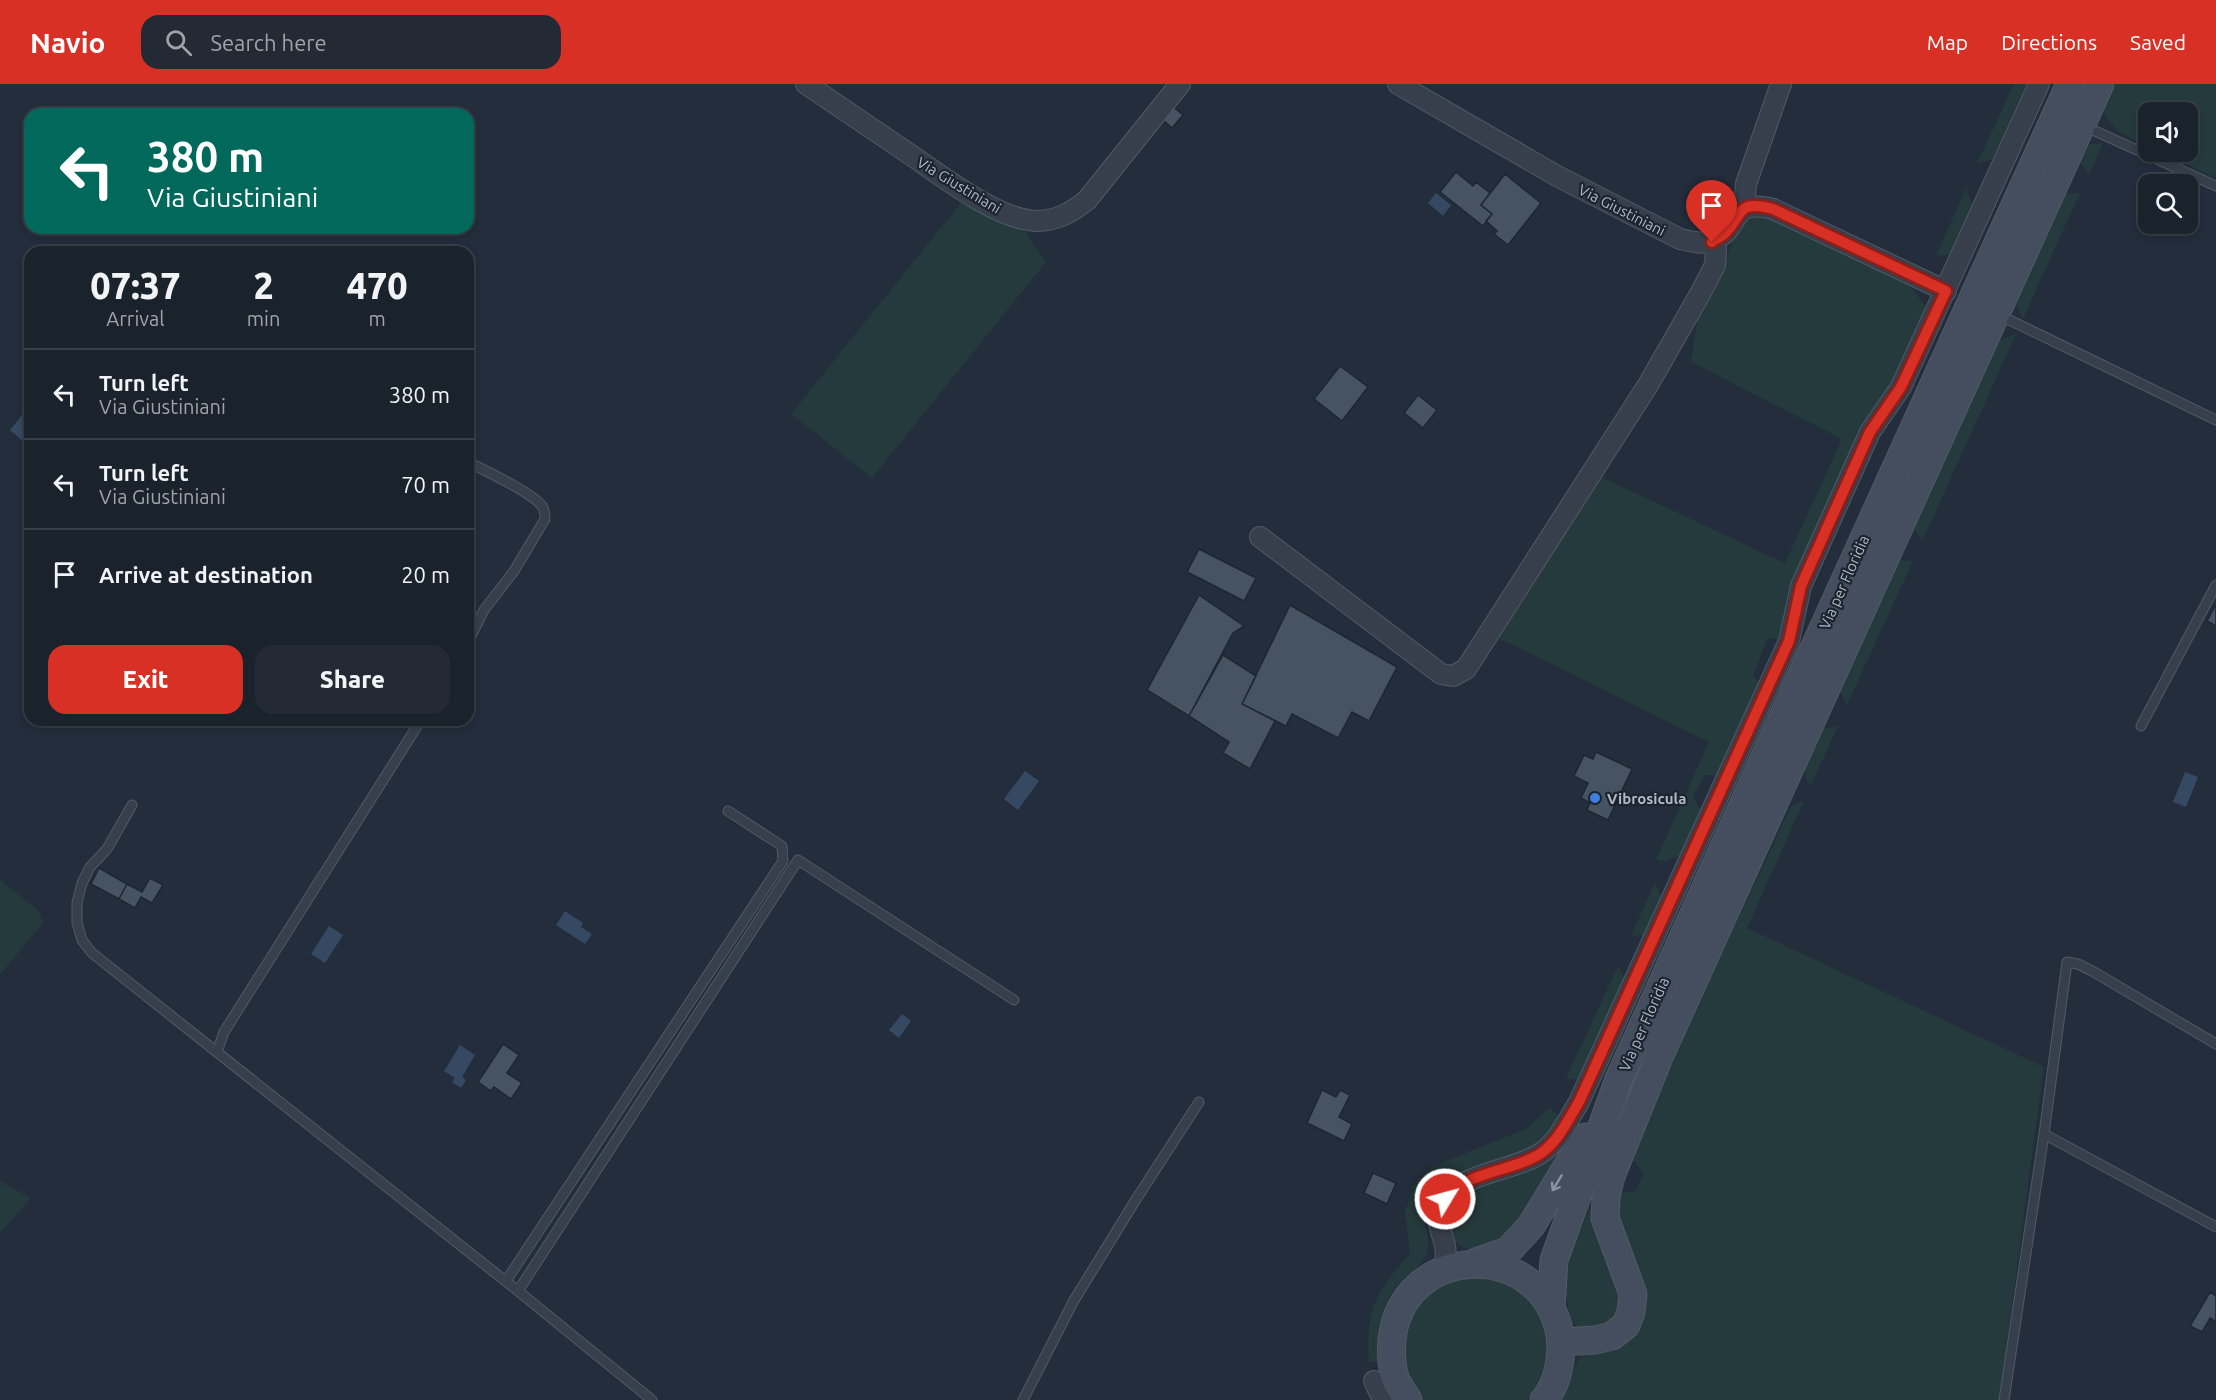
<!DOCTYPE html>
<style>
body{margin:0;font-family:Ubuntu,sans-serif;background:#232a34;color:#f1f3f6;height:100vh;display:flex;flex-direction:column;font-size:22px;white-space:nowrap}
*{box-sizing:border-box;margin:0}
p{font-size:20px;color:#9fa4a9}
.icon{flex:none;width:33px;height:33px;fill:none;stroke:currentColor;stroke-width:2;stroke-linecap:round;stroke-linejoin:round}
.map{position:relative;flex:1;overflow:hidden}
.panel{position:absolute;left:24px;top:162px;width:450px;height:480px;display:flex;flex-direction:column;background:#1a222c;border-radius:18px;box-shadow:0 3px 9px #0003,0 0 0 2px #383f48}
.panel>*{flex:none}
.top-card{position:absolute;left:24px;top:24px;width:450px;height:126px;border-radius:18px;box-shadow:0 3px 9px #0003,0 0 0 2px #383f48;background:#00695c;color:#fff;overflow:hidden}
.buttons{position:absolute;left:2138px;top:18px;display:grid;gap:12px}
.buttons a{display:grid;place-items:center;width:60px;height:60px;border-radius:12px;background:#1a222c;box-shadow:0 3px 9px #0003,0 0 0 2px #383f48;font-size:30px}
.pin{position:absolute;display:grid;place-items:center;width:51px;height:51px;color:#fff;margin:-62px -26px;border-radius:50% 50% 50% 0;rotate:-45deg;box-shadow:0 0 6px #0007}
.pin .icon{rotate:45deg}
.me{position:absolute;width:66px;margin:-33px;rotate:53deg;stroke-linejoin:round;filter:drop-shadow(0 0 4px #0008)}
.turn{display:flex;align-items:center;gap:21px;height:126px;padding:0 24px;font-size:27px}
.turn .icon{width:78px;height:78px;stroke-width:2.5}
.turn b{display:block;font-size:42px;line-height:51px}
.eta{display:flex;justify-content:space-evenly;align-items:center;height:102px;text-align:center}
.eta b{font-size:36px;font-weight:800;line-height:42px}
.action{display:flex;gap:12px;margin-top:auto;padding:12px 24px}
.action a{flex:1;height:69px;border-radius:18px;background:#d93025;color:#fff;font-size:24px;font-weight:800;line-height:69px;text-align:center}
.action a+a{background:#232a34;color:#f1f3f6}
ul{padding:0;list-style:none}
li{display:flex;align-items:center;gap:18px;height:90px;padding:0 24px;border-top:2px solid #383f48}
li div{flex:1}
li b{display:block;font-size:22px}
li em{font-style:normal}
header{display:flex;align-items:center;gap:36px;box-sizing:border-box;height:84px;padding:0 30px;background:#d93025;color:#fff}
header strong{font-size:28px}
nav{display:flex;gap:33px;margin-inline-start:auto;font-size:21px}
.search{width:420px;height:54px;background:#232a34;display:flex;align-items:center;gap:15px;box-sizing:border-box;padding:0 21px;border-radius:18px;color:#9fa4a9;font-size:22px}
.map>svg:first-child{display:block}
.green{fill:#253a3c}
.water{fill:#364962}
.building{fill:#465362;stroke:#1e2632;stroke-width:1.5}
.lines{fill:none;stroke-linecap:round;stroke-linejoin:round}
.lane-casing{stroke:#525a66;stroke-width:11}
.street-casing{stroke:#525a66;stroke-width:22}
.secondary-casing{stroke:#525a66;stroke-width:29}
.lane{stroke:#363f4b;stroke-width:9}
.street{stroke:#363f4b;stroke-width:20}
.secondary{stroke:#444e5e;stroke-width:27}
.oneway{stroke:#8c94a2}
.route-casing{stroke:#8d1f18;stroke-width:15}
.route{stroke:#d93025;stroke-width:10}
.shop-dot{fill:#3f7fe0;stroke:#1c2430;stroke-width:2}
.labels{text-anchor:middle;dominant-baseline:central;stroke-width:4.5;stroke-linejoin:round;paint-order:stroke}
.street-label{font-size:15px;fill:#b2bac7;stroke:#1c2430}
.poi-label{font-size:15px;font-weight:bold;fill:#b2bac7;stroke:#1c2430;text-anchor:start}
</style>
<header>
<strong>Navio</strong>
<div class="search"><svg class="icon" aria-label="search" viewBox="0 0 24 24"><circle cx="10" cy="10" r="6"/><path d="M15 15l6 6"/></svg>Search here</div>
<nav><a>Map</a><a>Directions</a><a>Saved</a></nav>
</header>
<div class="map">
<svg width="2216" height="1316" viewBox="0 0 2216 1316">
<rect width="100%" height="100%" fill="#232d3b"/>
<path class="green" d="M2014 0H2026L1992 76 1977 79Z
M2116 0H2216V94L2159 68H2187V28H2148V63C2129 54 2112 47 2104 27Z
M2103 59 2089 91 2080 79 2089 60Z
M1966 104 1972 120 1951 170 1936 172Z
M2080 109 2023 235 2016 221 2066 110Z
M963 116 994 135 1023 145 1046 178 872 394 791 330Z
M1758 130 1768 131 1904 193 1928 226 1893 301 1872 330 1793 496 1778 556 1768 554 1753 591 1759 598 1717 692 1704 691 1693 713 1701 727 1680 772 1665 777 1656 776 1709 658 1494 552 1597 391 1785 479 1842 355 1691 278 1698 231 1721 188 1738 143 1748 134Z
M2016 250 1923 456 1914 446 2000 256Z
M1900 476 1913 477 1847 621 1840 608Z
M1838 642 1810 703 1804 687 1823 645Z
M1804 717 1747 844 2044 983 1999 1316H1562C1568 1304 1571 1292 1576 1280 1584 1262 1614 1259 1630 1254L1614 1138V1110L1635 1107 1644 1090 1633 1076 1675 970 1791 722Z
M0 796 38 826 43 839 0 891Z
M1655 798 1662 815 1645 851 1631 852Z
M1618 882 1625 895 1577 996 1566 994Z
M1550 1024 1561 1033C1556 1040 1552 1050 1546 1055 1518 1079 1445 1085 1428 1115 1417 1133 1435 1155 1425 1173 1418 1186 1402 1194 1394 1206 1380 1226 1380 1255 1379 1278H1369C1365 1226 1376 1207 1410 1170L1405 1127 1415 1098 1434 1082 1525 1045Z
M1561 1068C1550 1087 1538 1105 1526 1124 1522 1131 1518 1141 1511 1147 1503 1155 1486 1166 1474 1166 1456 1166 1444 1145 1449 1129 1451 1119 1459 1114 1467 1108L1545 1079Z
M0 1097 31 1114 0 1149Z
M1593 1116 1623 1210 1617 1235 1599 1245 1578 1243 1572 1238 1564 1207 1570 1172Z
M1481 1189 1516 1202 1541 1229 1549 1265 1547 1284 1540 1301 1528 1316H1423L1414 1307 1401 1272 1416 1219 1445 1196Z"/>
<path class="water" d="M1436 109 1451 121 1443 132 1428 119Z
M30 321V355L26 360 10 346Z
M1025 687 1039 697 1018 726 1004 715Z
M2185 688 2198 693 2186 723 2173 718Z
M565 827 583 839 581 843 592 850 585 860 556 841Z
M329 842 343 851 325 879 311 870Z
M902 930 911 937 899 954 889 946Z
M460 961 475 971 462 993 466 996 461 1004 452 998 455 994 444 987Z"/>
<path class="building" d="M1171 21 1183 31 1172 44 1161 34Z
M1456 88 1473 102 1476 98 1490 109 1481 121 1492 130 1483 142 1440 108Z
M1505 90 1541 119 1508 161 1494 150 1497 147 1486 137 1492 130 1481 121Z
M1340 282 1368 303 1342 337 1314 315Z
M1418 311 1437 326 1423 344 1404 329Z
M1199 465 1256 494 1244 517 1187 488Z
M1199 511 1244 542 1233 549 1189 632 1147 606Z
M1290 521 1397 583 1369 637 1352 628 1338 654 1292 630 1286 642 1242 620Z
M2215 522 2216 523V542L2207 537Z
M1223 571 1256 592 1242 620 1275 637 1250 685 1223 669 1229 658 1189 632Z
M1596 668 1632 685 1608 736 1587 726 1590 719 1581 714 1588 699 1574 692 1584 671 1593 675Z
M99 784 127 800 119 815 91 800Z
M150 794 163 801 152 819 141 813 135 824 119 815 127 800 142 808Z
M503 960 519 971 507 989 522 999 511 1015 494 1003 491 1007 478 998Z
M1322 1006 1336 1013 1340 1006 1350 1011 1339 1033 1352 1040 1344 1057 1307 1039Z
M1373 1089 1396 1099 1387 1120 1364 1109Z
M2210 1208 2216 1212V1238L2210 1234 2202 1248 2190 1242Z"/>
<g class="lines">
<g class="lane-casing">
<path id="lane" d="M2084 42 2216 102
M1999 231 2216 336
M468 378C484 386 533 409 542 422 545 426 545 431 545 435L514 487 484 526 468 558
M2141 642 2216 501
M132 721 107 765 90 783 82 799 77 819V839L82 856 92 869 518 1207 652 1316
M217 968 224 948 421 636
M2044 1050 2216 1143
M506 1197 783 777 782 762 728 727
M518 1207 798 776 1014 916
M1023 1316 1073 1218 1135 1117 1199 1018
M2004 1316 2044 1050 2067 878 2078 880 2094 888 2216 960"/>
</g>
<g class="street-casing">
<path id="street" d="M806 0C839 22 872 45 905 67 938 89 998 137 1038 137 1059 136 1072 128 1087 116L1180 0
M1398 0 1557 92 1680 155C1690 157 1702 161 1712 157 1742 147 1727 113 1773 125L1946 207
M1744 124 1746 100 1781 0
M1260 453 1441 590 1453 592 1466 585 1648 301 1700 210 1715 181 1716 166 1712 157
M1446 1184C1446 1177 1446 1169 1445 1161 1442 1149 1436 1137 1440 1125 1452 1088 1511 1089 1541 1069 1558 1058 1568 1036 1579 1018L1789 557 1801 502 1870 348 1901 303 2039 0
M1374 1297 1383 1316"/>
</g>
<g class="secondary-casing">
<path id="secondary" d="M1476 1178 1508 1167 1531 1142 1585 1053
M1551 1223 1554 1176 1619 995 2070 0
M1561 1258 1595 1256 1612 1252 1626 1241 1631 1228 1633 1210 1605 1134 1606 1113 1611 1092 1659 973 2100 0
M1408 1316C1404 1310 1399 1303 1396 1296 1391 1284 1391 1269 1392 1256 1402 1158 1543 1154 1560 1251 1563 1272 1558 1300 1544 1316"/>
</g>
<use href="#lane" class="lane"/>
<use href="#street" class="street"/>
<use href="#secondary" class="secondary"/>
</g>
<defs><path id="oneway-shaft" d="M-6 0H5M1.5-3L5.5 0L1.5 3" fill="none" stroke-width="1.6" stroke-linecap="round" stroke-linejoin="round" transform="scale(1.5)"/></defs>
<use class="oneway" href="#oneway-shaft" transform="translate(1557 1099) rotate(121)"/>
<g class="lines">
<g class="route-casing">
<path id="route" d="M1445 1115C1467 1087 1511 1088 1540 1070 1558 1058 1568 1036 1579 1018L1789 557 1801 502 1870 348 1901 303 1946 207 1773 125C1735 115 1744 131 1724 150 1721 153 1715 155 1712 158"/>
</g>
<use href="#route" class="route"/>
</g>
<circle class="shop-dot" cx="1595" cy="714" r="6"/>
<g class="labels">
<g class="street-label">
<text transform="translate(959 101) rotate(31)">Via Giustiniani</text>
<text transform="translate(1622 126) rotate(27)">Via Giustiniani</text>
<text transform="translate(1844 498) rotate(-66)">Via per Floridia</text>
<text transform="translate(1644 940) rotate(-66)">Via per Floridia</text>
</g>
<g class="poi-label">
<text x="1607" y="714">Vibrosicula</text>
</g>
</g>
</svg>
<div class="buttons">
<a><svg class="icon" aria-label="sound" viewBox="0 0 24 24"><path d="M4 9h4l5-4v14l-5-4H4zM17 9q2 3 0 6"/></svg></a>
<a><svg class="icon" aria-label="search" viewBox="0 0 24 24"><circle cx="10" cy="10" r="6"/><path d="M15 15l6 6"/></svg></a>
</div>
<div class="pin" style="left:1712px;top:158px;background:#d93025"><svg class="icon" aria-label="arrive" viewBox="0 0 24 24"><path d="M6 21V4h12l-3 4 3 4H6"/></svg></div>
<svg class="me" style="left:1445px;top:1115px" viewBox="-20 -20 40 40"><circle r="17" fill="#d93025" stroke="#fff" stroke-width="3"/><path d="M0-11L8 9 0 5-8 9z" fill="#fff"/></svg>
<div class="top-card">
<div class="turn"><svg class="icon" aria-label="left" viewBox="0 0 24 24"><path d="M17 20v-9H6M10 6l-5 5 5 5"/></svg><div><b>380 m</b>Via Giustiniani</div></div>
</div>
<section class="panel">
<div class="eta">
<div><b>07:37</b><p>Arrival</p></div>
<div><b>2</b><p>min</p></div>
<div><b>470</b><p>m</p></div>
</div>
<ul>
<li><svg class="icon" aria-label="left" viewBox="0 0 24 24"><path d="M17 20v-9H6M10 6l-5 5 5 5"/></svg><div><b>Turn left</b><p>Via Giustiniani</p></div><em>380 m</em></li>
<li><svg class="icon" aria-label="left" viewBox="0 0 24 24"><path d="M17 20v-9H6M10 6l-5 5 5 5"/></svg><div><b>Turn left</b><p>Via Giustiniani</p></div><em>70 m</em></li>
<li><svg class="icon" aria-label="arrive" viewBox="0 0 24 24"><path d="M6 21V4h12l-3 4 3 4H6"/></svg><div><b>Arrive at destination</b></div><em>20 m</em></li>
</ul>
<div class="action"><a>Exit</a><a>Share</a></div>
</section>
</div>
